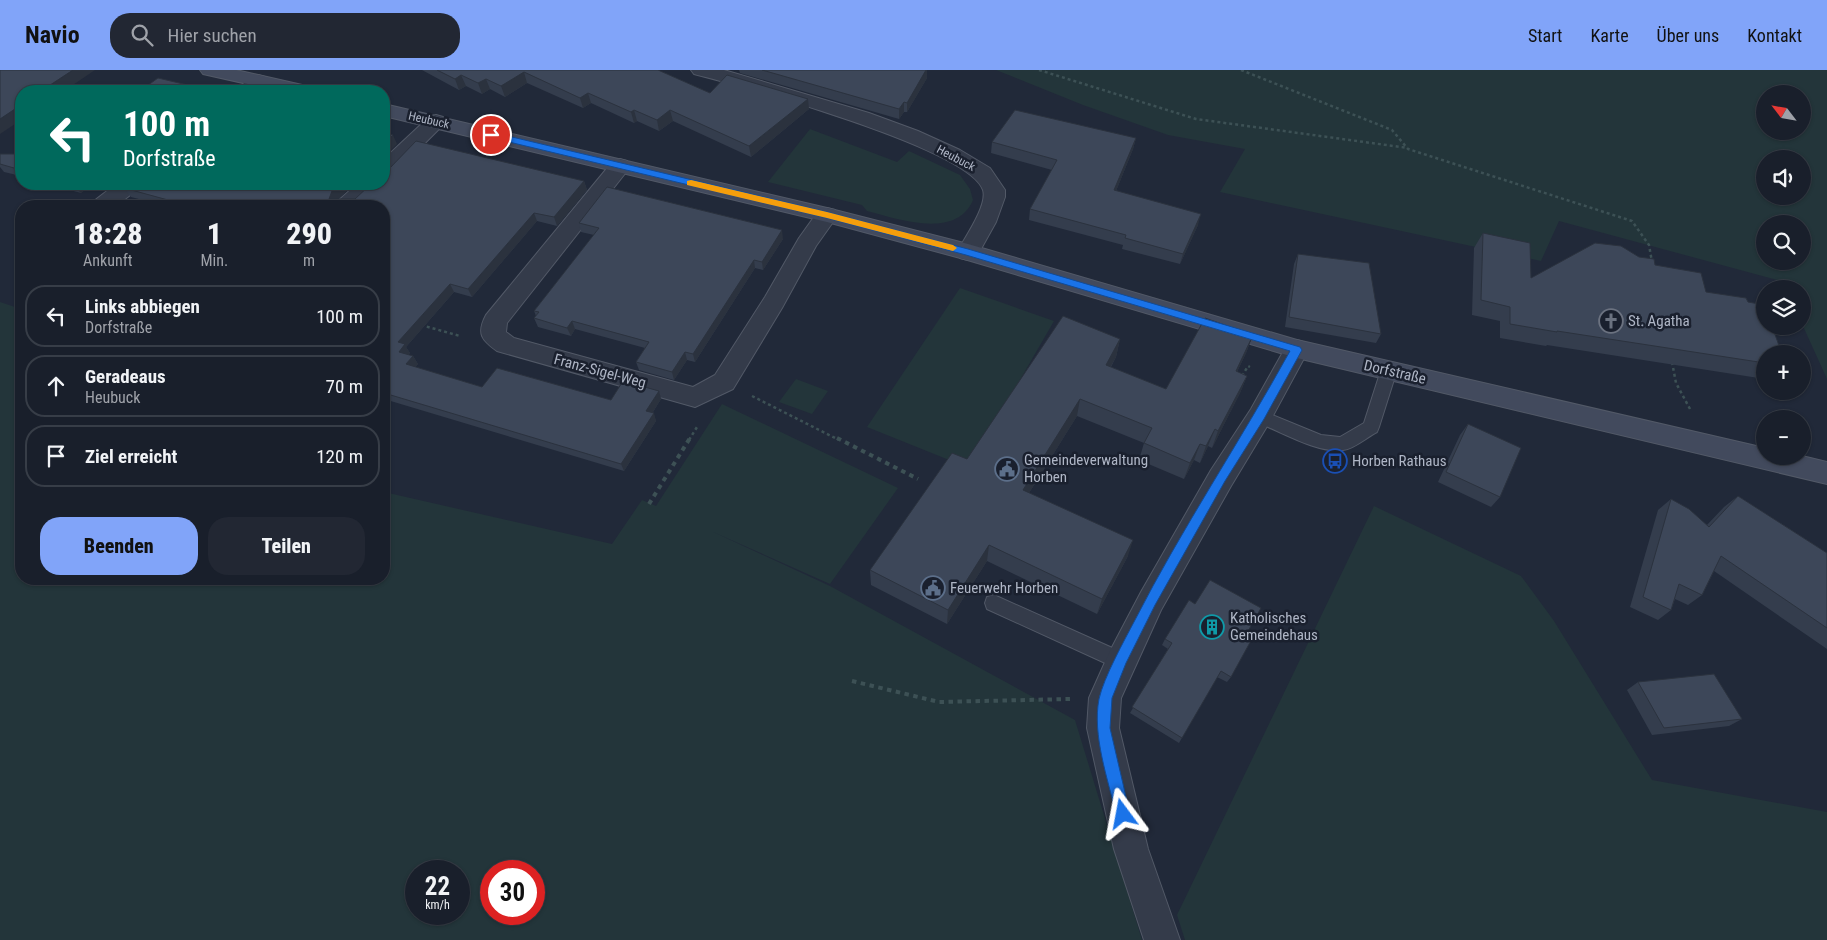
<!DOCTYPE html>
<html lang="de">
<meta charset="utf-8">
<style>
body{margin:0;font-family:"Roboto Condensed",sans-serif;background:#222733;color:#f1f3f6;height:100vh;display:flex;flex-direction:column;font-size:19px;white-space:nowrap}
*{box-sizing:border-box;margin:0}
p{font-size:16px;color:#9fa2a9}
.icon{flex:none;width:28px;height:28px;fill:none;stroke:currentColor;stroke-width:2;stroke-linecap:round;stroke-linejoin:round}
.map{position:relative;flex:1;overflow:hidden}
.side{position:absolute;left:15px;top:130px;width:375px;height:385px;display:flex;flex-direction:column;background:#191f2b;border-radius:20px;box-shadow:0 1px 4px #0004,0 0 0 1px #373d47}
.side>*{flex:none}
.banner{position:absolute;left:15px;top:15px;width:375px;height:105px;border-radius:20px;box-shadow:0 1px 4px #0004,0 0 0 1px #373d47;background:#00695c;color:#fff;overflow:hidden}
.needle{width:32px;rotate:301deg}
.fabs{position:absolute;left:1756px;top:15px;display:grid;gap:10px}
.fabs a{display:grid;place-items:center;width:55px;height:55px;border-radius:50%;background:#191f2b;box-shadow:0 1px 4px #0004,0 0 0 1px #373d47;font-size:25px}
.speed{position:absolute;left:405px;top:790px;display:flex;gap:10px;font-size:25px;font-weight:700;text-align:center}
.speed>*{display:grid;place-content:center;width:65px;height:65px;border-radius:50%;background:#191f2b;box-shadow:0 1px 4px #0004,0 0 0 1px #373d47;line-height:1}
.speed small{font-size:12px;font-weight:400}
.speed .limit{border:8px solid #d22;background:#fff;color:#111}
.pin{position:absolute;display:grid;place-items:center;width:42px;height:42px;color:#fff;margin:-21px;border:2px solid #fff;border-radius:50%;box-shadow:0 1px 5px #0007}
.me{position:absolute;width:55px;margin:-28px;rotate:347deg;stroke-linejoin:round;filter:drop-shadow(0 0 4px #0008)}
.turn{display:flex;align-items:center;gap:18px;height:105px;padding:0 25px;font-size:22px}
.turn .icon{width:65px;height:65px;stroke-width:2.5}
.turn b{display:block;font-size:35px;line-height:42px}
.eta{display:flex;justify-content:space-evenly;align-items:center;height:85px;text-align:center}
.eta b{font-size:30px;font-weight:800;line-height:35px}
.cta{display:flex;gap:10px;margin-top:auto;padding:10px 25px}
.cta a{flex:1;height:58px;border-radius:20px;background:#81a4f9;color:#111;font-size:20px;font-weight:800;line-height:58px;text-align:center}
.cta a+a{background:#222733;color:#f1f3f6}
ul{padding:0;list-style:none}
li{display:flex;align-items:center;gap:15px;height:62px;margin:0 10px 8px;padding:0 15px;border:2px solid #373d47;border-radius:20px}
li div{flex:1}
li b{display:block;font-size:19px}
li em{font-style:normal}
header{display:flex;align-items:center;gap:30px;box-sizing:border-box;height:70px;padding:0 25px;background:#81a4f9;color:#111}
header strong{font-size:24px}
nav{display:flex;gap:28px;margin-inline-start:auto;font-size:18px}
.search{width:350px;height:45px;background:#222733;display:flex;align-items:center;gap:12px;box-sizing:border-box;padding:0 18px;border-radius:20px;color:#9fa2a9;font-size:19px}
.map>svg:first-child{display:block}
.green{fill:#23353a;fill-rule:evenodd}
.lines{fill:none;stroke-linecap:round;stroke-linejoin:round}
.lane-casing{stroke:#525967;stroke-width:2}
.street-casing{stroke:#525967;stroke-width:2}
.secondary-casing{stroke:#525967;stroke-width:2}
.path-far1{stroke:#3d5155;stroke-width:2.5;stroke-dasharray:3 3;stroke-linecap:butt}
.path{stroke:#3d5155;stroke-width:4;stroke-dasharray:4.5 4.5;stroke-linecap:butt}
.lane{fill:#343b4a;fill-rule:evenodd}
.street{fill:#343b4a;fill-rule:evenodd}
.secondary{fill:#424a5d;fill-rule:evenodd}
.wall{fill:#343d4d}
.shaded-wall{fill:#2b323e}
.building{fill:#3d4759;stroke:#2b323e}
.route{fill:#1a73e8;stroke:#114b97}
.slow{fill:#f59e0b}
.labels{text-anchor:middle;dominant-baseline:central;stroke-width:5;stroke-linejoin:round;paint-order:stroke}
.far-street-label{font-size:12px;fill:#afb6c6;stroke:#1a202e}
.poi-label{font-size:15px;fill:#afb6c6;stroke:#1a202e;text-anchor:start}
.street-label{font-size:15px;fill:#afb6c6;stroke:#1a202e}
</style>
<header>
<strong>Navio</strong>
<div class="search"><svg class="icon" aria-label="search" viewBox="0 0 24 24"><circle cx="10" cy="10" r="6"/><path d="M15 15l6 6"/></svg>Hier suchen</div>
<nav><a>Start</a><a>Karte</a><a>Über uns</a><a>Kontakt</a></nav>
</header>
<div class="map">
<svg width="1827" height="870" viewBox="0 0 1827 870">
<rect width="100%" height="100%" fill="#212939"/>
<path class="green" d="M996 0H1827V309L1803 256 1802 219H1785L1781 211 1559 151 1541 191 1220 122 1245 79 1168 65 1083 35ZM1765 24H1802V61H1765ZM1765 89H1802V126H1765ZM1765 154H1802V191H1765Z
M810 59 897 92 909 81 960 105 970 119 973 130C956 170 898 149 867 141L862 135 768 112Z
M960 218 1054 251 969 398 867 357Z
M0 232 21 239V509H384V422L612 474 642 430 656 436 722 334 898 418 830 514 711 461 830 516 1075 650 1142 870H0ZM459 801V844H416V801ZM491 801H534V844H491Z
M796 309 828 321 812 344 779 332Z
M1374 436 1521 506 1554 551 1652 710 1827 742V870H1185L1177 845Z"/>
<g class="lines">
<g class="lane-casing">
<path id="lane" d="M1389 294 1395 296 1397 300 1379 357 1377 362C1367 367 1354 379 1343 380 1317 384 1278 360 1254 351L1252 346 1254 341 1260 340 1321 365 1340 367 1364 353 1381 300 1383 296Z
M994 525 1128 585 1131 591 1128 597 1121 600 1114 597 987 539 985 533 987 527Z"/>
</g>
<g class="street-casing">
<path id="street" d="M691 0H724L869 43 918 61 960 80 990 98 1005 120V127L996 152 976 188 968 190 960 188 957 182C964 169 988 135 983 120 969 78 741 16 694 4Z
M258 5 265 7 268 11 257 21H235L251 7Z
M436 45 443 47 446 51 443 55 392 106 384 108V89L429 47Z
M620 89 627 91 631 96 627 101 507 253 506 262 514 268 693 317 715 305 765 227 799 168 819 140 827 138 835 140 838 145 816 176 782 238 733 319 695 337 497 281C482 270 476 264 486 245L613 91Z
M116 114H141L138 119 116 136H91L94 131Z
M357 114H381L359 136H335L338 131Z
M1297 270 1306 273 1309 279 1269 353 1231 416 1161 540 1121 628 1119 658 1148 779 1180 870H1144L1114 779 1087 658 1089 628 1110 581 1141 522 1211 400 1251 339 1288 273Z"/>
</g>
<g class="secondary-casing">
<path id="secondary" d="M200 0H236L311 17 314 21H279L203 4Z
M384 34 827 138 968 174 1297 270 1765 378V386H1802L1827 392V414L1297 288 964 189 827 152 384 46Z"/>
</g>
<path class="path-far1" d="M1039 0 1196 49 1408 78
M1241 0 1392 60 1408 79 1632 151 1649 175 1652 192
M421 255 460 266
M1672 292 1676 313 1690 339
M1242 306 1248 296 1250 297
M752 326 839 370
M689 370 697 357"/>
<path class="path" d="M837 368 918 409
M649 434 690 368
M852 611 939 632 1070 629"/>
<use href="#lane" class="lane"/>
<use href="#street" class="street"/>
<use href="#secondary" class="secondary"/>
</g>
<path class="wall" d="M422 0H658L710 23 809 39 751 87 673 51 659 61 637 51 634 53 591 33 583 38 527 13 505 27 490 19 482 24 466 16 459 20Z
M739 0H927V8L907 42H904L899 49 740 3Z
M1136 68 1133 79 1116 121 1198 155 1180 194 1122 179 1123 175 1029 150 1030 139 1052 100 991 83 992 72Z
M0 84H21V106L4 102 0 97Z
M584 111 587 120 557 156 537 151 472 227 454 222 406 277 410 283 408 285 413 286 418 294 415 297 482 317 611 330 659 321 661 329 653 342 656 351 624 401 384 329V136H166L131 127 124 118 354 114 338 129H355Z
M47 114H114L106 119 91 115 81 123Z
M579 153 783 169 763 200 755 198 695 292 687 290 674 310 639 300 636 292 645 278 575 259 571 266 538 257 534 248 536 246 534 241 594 165 581 162Z
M1483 163 1531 208 1639 187 1655 195 1706 222 1765 284V309L1547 275 1546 276 1500 268V251L1472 245 1474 178Z
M1298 184 1381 264 1376 273 1285 257 1294 194Z
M1253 265 1246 283 1237 302 1247 306 1240 323 1212 378 1208 376 1200 393 1194 390 1184 409 1139 390 1144 373 1077 346 1029 423 1128 486 1097 544 987 491 947 554 871 515 870 500 967 389 1120 269 1116 287 1111 297 1166 319Z
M1468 354 1500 427 1491 437 1438 412 1460 365Z
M1738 426 1827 483V579L1714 501 1702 525 1688 535 1675 529 1671 540 1658 550 1630 537 1658 440 1671 429 1707 455 1724 437Z
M1247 563 1231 607 1227 612 1217 607 1179 673 1130 643 1168 579 1162 575 1165 569Z
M1638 612 1742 649 1729 656 1652 665 1627 620Z"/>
<path class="shaded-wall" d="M73 0H95L64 21H41Z
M926 0H927V8L907 42V33Z
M524 2 527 13 505 27 501 16Z
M461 5 466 16 459 20 455 9Z
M486 9 490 19 482 24 478 13Z
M588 23 591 33 583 38 580 28Z
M808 29 809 39 751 87 749 76Z
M904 32V42L899 49V39Z
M21 35V50L0 64V49Z
M634 40 637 51 634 53 631 42Z
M670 40 673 51 659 61 657 50Z
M393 65 397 74 384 87V74Z
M1136 68 1133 79 1112 131 1114 120Z
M584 111 587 120 557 156 554 147Z
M74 114H90L91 115 81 123 73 115Z
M101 114H114L106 119Z
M340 114H354L337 130 329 129 332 121Z
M534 143 537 151 472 227 468 219Z
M1201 144 1198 155 1180 194 1183 184Z
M782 160 783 169 763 200 762 192Z
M754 190 755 198 695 292 693 284Z
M450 214 454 222 406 277 410 283 404 290 399 282 398 272Z
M572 251 575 259 571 266 567 258Z
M1253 265 1246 283 1229 318 1236 301Z
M1120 269 1116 287 1102 312 1106 295Z
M685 282 687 290 674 310 672 302Z
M413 286 418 294 411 302 406 294Z
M1247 306 1240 323 1212 378 1218 361Z
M659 321 661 329 649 348 646 341Z
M1080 329 1077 346 1021 436 1023 420Z
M654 343 656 351 624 401 621 394Z
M1215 359 1208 376 1200 393 1206 376Z
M1200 374 1194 390 1184 409 1190 393Z
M1133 470 1128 486 1097 544 1102 529Z
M989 475 987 491 947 554 948 540Z"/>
<path class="building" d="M0 0H73L41 21H21V35L0 49Z
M437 0H658L710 23 727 5 808 29 749 76 670 40 657 50 634 40 631 42 588 23 580 28 524 2 501 16 486 9 478 13 461 5 455 9Z
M762 0H926L907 33 904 32 899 39Z
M158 8 213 21H140Z
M1015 40 1136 68 1114 120 1201 144 1183 184 1125 168 1126 165 1030 139 1057 90 992 72Z
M384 63 393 65 384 74Z
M416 71 584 111 554 147 534 143 468 219 450 214 398 272 405 274 399 282 413 286 406 294 482 317 497 298 611 330 623 311 659 321 646 341 654 343 621 394 384 323V136H190L124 118 130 114H340L332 121 329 129H355L371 114H384V100L389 99Z
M0 84H21V100L0 94Z
M607 117 782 160 762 192 754 190 693 284 685 282 672 302 636 292 649 272 572 251 567 258 534 248 539 242 534 241 599 158 579 153Z
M1483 163 1530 173 1531 208 1595 173 1621 176 1639 187 1654 189 1655 195 1701 203 1706 222 1746 228 1748 232 1765 235V256H1772L1782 284H1765V293L1557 261V262L1510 254V237L1481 230Z
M1298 184 1369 193 1381 264 1289 247Z
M1063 246 1120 269 1106 295 1166 319 1205 248 1253 265 1236 301 1247 306 1218 361 1215 359 1206 376 1200 374 1190 393 1144 373 1152 358 1080 329 1023 420 1133 470 1102 529 989 475 948 540 870 500 952 383 967 389Z
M1468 354 1521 378 1500 427 1446 402Z
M1738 426 1827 483V558L1721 486 1702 525 1679 514 1671 540 1643 527 1671 429 1689 439 1709 457Z
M1210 510 1261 538 1247 563 1253 567 1231 607 1221 601 1182 668 1132 637 1172 573 1165 569 1189 530 1195 534Z
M1714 604 1742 649 1664 658 1638 612Z"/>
<path class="route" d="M491 62 827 142 968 179 1300 277 1302 280 1264 349 1225 411 1155 535 1126 593 1112 628 1110 658 1130 744 1128 749 1123 751 1118 749 1116 744C1108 709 1092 665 1099 629 1104 607 1124 571 1135 550 1182 458 1240 372 1290 281L966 185 827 148 488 67 487 65Z"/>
<path class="slow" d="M691 110 827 142 953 175 957 178 953 181 827 148 687 115V111Z"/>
<defs>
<g id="church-ring" transform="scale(1.25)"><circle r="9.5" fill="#1a202e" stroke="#6b7280" stroke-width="1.5"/><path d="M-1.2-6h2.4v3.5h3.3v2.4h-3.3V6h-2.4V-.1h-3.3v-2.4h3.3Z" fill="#6b7280"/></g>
<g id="bus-ring" transform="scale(1.25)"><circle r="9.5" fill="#1a202e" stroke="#1a4fb4" stroke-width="1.5"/><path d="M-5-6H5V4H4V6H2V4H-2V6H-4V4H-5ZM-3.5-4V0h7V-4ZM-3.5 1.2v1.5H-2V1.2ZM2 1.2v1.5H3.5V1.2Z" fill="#1a4fb4"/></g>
<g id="civic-ring" transform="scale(1.25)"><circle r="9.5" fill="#1a202e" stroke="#5c6f8a" stroke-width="1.5"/><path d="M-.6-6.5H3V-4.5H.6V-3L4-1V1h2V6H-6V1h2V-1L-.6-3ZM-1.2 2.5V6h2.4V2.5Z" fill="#5c6f8a"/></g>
<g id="building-ring" transform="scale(1.25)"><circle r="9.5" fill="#1a202e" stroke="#0f9aa8" stroke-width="1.5"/><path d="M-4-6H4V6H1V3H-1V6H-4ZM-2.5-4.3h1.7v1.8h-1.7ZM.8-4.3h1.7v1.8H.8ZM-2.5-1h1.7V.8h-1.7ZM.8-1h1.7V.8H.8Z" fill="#0f9aa8"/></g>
</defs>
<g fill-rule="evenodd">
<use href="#church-ring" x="1611" y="251"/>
<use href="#bus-ring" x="1335" y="391"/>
<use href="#civic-ring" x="1007" y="399"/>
<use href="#civic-ring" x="933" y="518"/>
<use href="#building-ring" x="1212" y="557"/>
</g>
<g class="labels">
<g class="far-street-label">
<text transform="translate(429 50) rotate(13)">Heubuck</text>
<text transform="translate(956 88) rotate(28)">Heubuck</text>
</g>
<g class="poi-label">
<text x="1628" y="251">St. Agatha</text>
<text x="1024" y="390">Gemeindeverwaltung<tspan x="1024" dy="17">Horben</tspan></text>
<text x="1352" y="391">Horben Rathaus</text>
<text x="950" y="518">Feuerwehr Horben</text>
<text x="1230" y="548">Katholisches<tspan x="1230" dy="17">Gemeindehaus</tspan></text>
</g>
<g class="street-label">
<text transform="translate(600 301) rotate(15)">Franz-Sigel-Weg</text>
<text transform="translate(1395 302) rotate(13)">Dorfstraße</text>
</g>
</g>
</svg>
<div class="fabs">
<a><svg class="needle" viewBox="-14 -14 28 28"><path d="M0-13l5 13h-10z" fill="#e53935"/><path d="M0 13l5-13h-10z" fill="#9fa2a9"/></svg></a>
<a><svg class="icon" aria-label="sound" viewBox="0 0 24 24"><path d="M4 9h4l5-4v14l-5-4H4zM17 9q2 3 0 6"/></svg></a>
<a><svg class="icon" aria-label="search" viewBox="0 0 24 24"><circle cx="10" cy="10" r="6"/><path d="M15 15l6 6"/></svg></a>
<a><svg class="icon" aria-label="layers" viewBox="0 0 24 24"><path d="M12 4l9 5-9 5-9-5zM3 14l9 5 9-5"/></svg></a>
<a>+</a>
<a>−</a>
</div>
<div class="speed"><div>22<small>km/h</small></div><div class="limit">30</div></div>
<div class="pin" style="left:491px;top:65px;background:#d93025"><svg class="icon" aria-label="arrive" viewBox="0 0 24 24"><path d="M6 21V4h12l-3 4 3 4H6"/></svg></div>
<svg class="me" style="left:1123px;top:744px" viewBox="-20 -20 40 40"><path d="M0-17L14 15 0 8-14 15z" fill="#1a73e8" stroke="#fff" stroke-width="4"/></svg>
<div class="banner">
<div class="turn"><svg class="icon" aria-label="left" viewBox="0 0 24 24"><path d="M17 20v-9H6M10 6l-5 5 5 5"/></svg><div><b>100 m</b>Dorfstraße</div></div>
</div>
<section class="side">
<div class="eta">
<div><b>18:28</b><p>Ankunft</p></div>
<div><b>1</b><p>Min.</p></div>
<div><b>290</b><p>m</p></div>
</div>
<ul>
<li><svg class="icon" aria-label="left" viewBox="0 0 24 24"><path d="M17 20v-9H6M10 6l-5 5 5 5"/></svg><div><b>Links abbiegen</b><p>Dorfstraße</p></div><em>100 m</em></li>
<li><svg class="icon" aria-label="ahead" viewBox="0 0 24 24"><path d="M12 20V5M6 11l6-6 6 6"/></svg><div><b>Geradeaus</b><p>Heubuck</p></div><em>70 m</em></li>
<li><svg class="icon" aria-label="arrive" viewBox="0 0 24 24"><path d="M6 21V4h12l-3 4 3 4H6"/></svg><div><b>Ziel erreicht</b></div><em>120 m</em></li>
</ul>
<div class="cta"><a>Beenden</a><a>Teilen</a></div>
</section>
</div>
